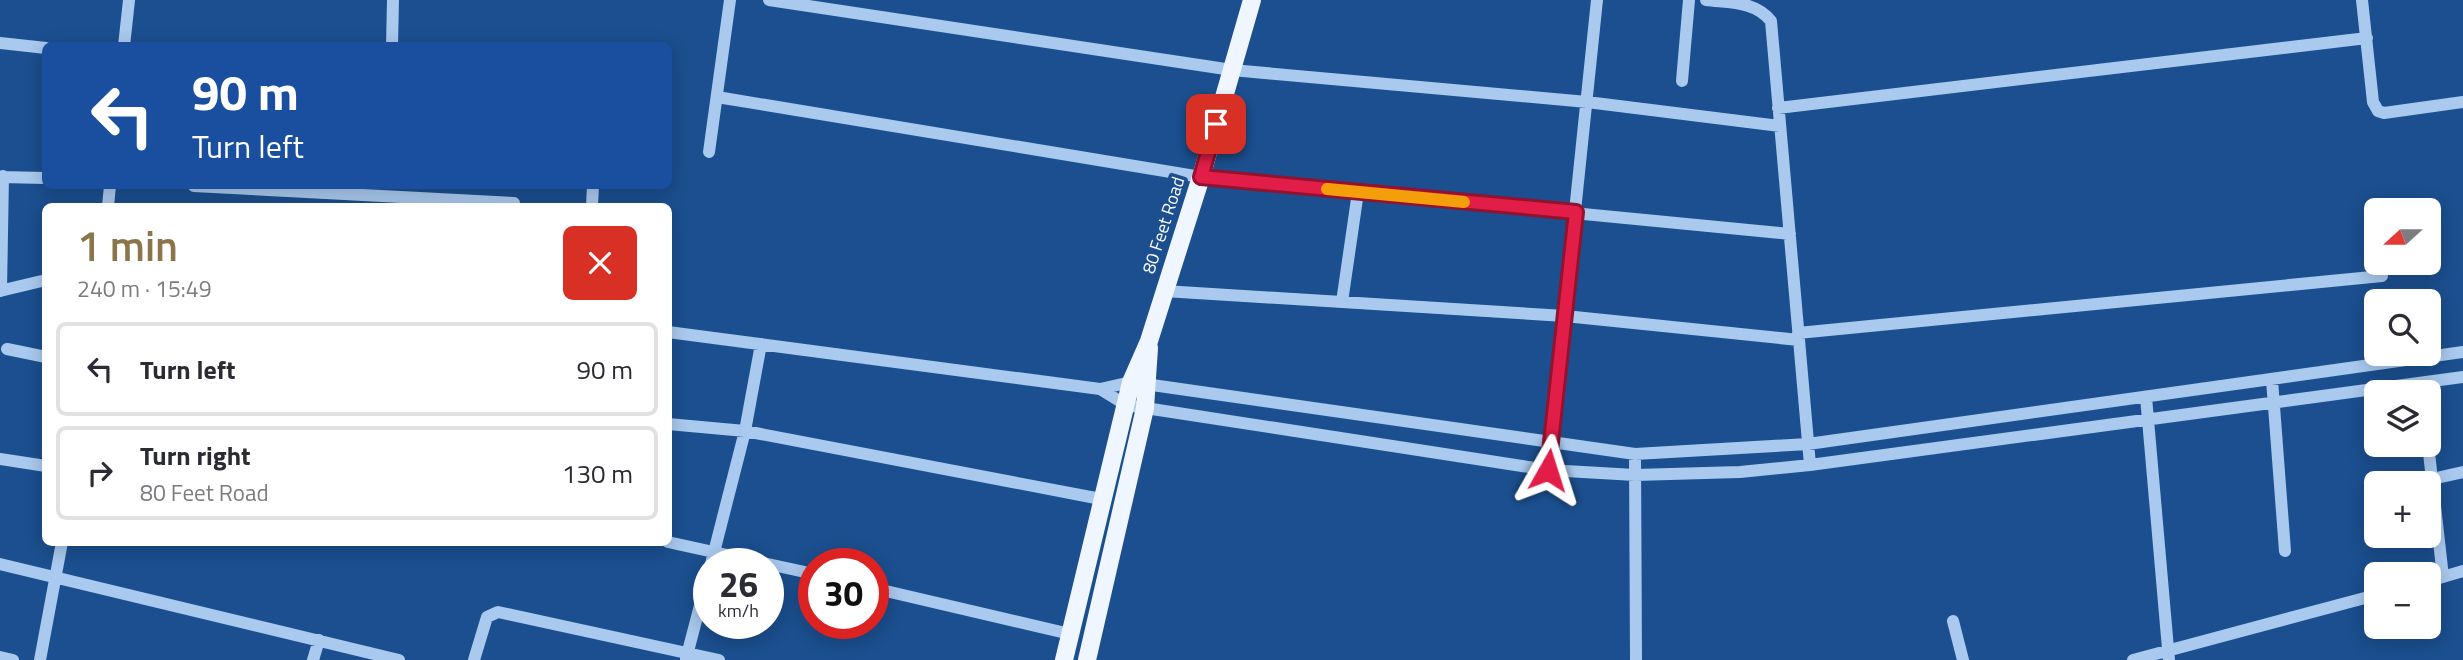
<!DOCTYPE html>
<meta charset="utf-8">
<style>
body{margin:0;font-family:"Titillium Web",sans-serif;background:#f7f7f7;color:#2b2b33;height:100vh;display:flex;flex-direction:column;font-size:26px;white-space:nowrap}
*{box-sizing:border-box;margin:0}
p{font-size:23px;color:#7c7c81}
.icon{flex:none;width:38px;height:38px;fill:none;stroke:currentColor;stroke-width:2;stroke-linecap:round;stroke-linejoin:round}
.map{position:relative;flex:1;overflow:hidden}
.details{position:absolute;left:42px;top:203px;width:630px;height:343px;display:flex;flex-direction:column;background:#fff;border-radius:10px;box-shadow:0 4px 18px #0003}
.details>*{flex:none}
.banner{position:absolute;left:42px;top:42px;width:630px;height:147px;border-radius:10px;box-shadow:0 4px 18px #0003;background:#1a4fa0;color:#fff;overflow:hidden}
.needle{width:46px;rotate:249deg}
.buttons{position:absolute;left:2364px;top:198px;display:grid;gap:14px}
.buttons a{display:grid;place-items:center;width:77px;height:77px;border-radius:10px;background:#fff;box-shadow:0 4px 18px #0003;font-size:35px}
.speed{position:absolute;left:693px;top:548px;display:flex;gap:14px;font-size:35px;font-weight:700;text-align:center}
.speed>*{display:grid;place-content:center;width:91px;height:91px;border-radius:50%;background:#fff;box-shadow:0 4px 18px #0003;line-height:1}
.speed small{font-size:18px;font-weight:400}
.speed .limit{border:10px solid #d22;background:#fff;color:#111}
.pin{position:absolute;display:grid;place-items:center;width:60px;height:60px;color:#fff;margin:-30px;border-radius:14px;box-shadow:0 4px 10px #0006}
.me{position:absolute;width:77px;margin:-38px;rotate:6deg;stroke-linejoin:round;filter:drop-shadow(0 0 5px #0008)}
.turn{display:flex;align-items:center;gap:24px;height:147px;padding:0 35px;font-size:32px}
.turn .icon{width:91px;height:91px;stroke-width:2.5}
.turn b{display:block;font-size:49px;line-height:60px}
.round{display:grid;place-items:center;flex:none;width:74px;height:74px;border-radius:10px;background:#f7f7f7}
.summary{display:flex;align-items:center;justify-content:space-between;height:119px;padding:0 35px}
h1{font-size:42px;font-weight:600;line-height:52px;color:#8a764a}
ul{padding:0;list-style:none}
li{display:flex;align-items:center;gap:21px;height:94px;margin:0 14px 10px;padding:0 21px;border:4px solid #e1e1e2;border-radius:10px}
li div{flex:1}
li b{display:block;font-size:26px}
li em{font-style:normal}
.map>svg:first-child{display:block}
.lines{fill:none;stroke-linecap:round;stroke-linejoin:round}
.minor{stroke:#a9c9ee;stroke-width:12}
.major{stroke:#f0f6ff;stroke-width:18}
.route-casing{stroke:#92132f;stroke-width:18}
.route{stroke:#e11d48;stroke-width:12}
.slow{stroke:#f59e0b;stroke-width:12}
.labels{text-anchor:middle;dominant-baseline:central;stroke-width:7;stroke-linejoin:round;paint-order:stroke}
.street-label{font-size:18px;fill:#fff;stroke:#1b4f8f}
</style>
<div class="map">
<svg width="2463" height="660" viewBox="0 0 2463 660">
<rect width="100%" height="100%" fill="#1b4f8f"/>
<g class="lines">
<path class="minor" d="M769 0 1232 70 1587 102 1780 126
M1706 0C1730 3 1755 1 1771 21L1810 465
M2362 0 2373 102 2378 111 2384 113 2463 102
M0 43 46 48
M124 46 129 0
M392 46 393 0
M1682 81 1689 0
M717 97 1201 177 1790 234
M1778 108 2367 38
M709 152 730 0
M0 177 46 178
M194 186 514 203
M108 206 110 186
M592 206 593 186
M0 291 46 280
M1 291 3 176
M1164 291 1565 316 1799 340
M1342 302 1358 192
M668 332 1100 389 1131 382 1635 454 1808 444 2463 352
M1798 333 2382 276
M7 349 46 357
M2272 380 2285 551
M1100 389 1126 405 1548 470 1635 475 1740 472 1810 465 2463 377
M2146 397 2169 660
M668 424 745 431 1101 499
M2428 444 2443 577
M1635 454 1636 660
M0 459 46 466
M1548 470 1597 0
M2432 479 2463 472
M668 542 768 564
M0 564 399 660
M711 564 745 431 761 344
M768 564 814 574
M2429 581 2463 571
M873 588 1070 634
M1953 621 1963 660
M0 657 13 660
M686 659 709 571
M40 660 62 542
M313 660 319 640
M474 660 487 617 498 612 719 660
M2133 660 2376 595"/>
<path class="major" d="M1064 660 1131 382 1149 341 1201 177 1252 0
M1087 660 1145 408 1149 348"/>
</g>
<g class="lines">
<g class="route-casing">
<path id="route" d="M1216 124 1201 177 1576 212 1548 470"/>
</g>
<use href="#route" class="route"/>
<path class="slow" d="M1327 189 1464 202"/>
</g>
<g class="labels">
<g class="street-label">
<text transform="translate(1163 225) rotate(-72)">80 Feet Road</text>
</g>
</g>
</svg>
<div class="buttons">
<a><svg class="needle" viewBox="-14 -14 28 28"><path d="M0-13l5 13h-10z" fill="#e53935"/><path d="M0 13l5-13h-10z" fill="#7c7c81"/></svg></a>
<a><svg class="icon" aria-label="search" viewBox="0 0 24 24"><circle cx="10" cy="10" r="6"/><path d="M15 15l6 6"/></svg></a>
<a><svg class="icon" aria-label="layers" viewBox="0 0 24 24"><path d="M12 4l9 5-9 5-9-5zM3 14l9 5 9-5"/></svg></a>
<a>+</a>
<a>−</a>
</div>
<div class="speed"><div>26<small>km/h</small></div><div class="limit">30</div></div>
<div class="pin" style="left:1216px;top:124px;background:#d93025"><svg class="icon" aria-label="arrive" viewBox="0 0 24 24"><path d="M6 21V4h12l-3 4 3 4H6"/></svg></div>
<svg class="me" style="left:1548px;top:470px" viewBox="-20 -20 40 40"><path d="M0-17L14 15 0 8-14 15z" fill="#e11d48" stroke="#fff" stroke-width="4"/></svg>
<div class="banner">
<div class="turn"><svg class="icon" aria-label="left" viewBox="0 0 24 24"><path d="M17 20v-9H6M10 6l-5 5 5 5"/></svg><div><b>90 m</b>Turn left</div></div>
</div>
<section class="details">
<div class="summary"><div><h1>1 min</h1><p>240 m · 15:49</p></div><a class="round" style="background:#d93025;color:#fff"><svg class="icon" aria-label="close" viewBox="0 0 24 24"><path d="M6 6l12 12M18 6L6 18"/></svg></a></div>
<ul>
<li><svg class="icon" aria-label="left" viewBox="0 0 24 24"><path d="M17 20v-9H6M10 6l-5 5 5 5"/></svg><div><b>Turn left</b></div><em>90 m</em></li>
<li><svg class="icon" aria-label="right" viewBox="0 0 24 24"><path d="M7 20v-9h11M14 6l5 5-5 5"/></svg><div><b>Turn right</b><p>80 Feet Road</p></div><em>130 m</em></li>
</ul>
</section>
</div>
